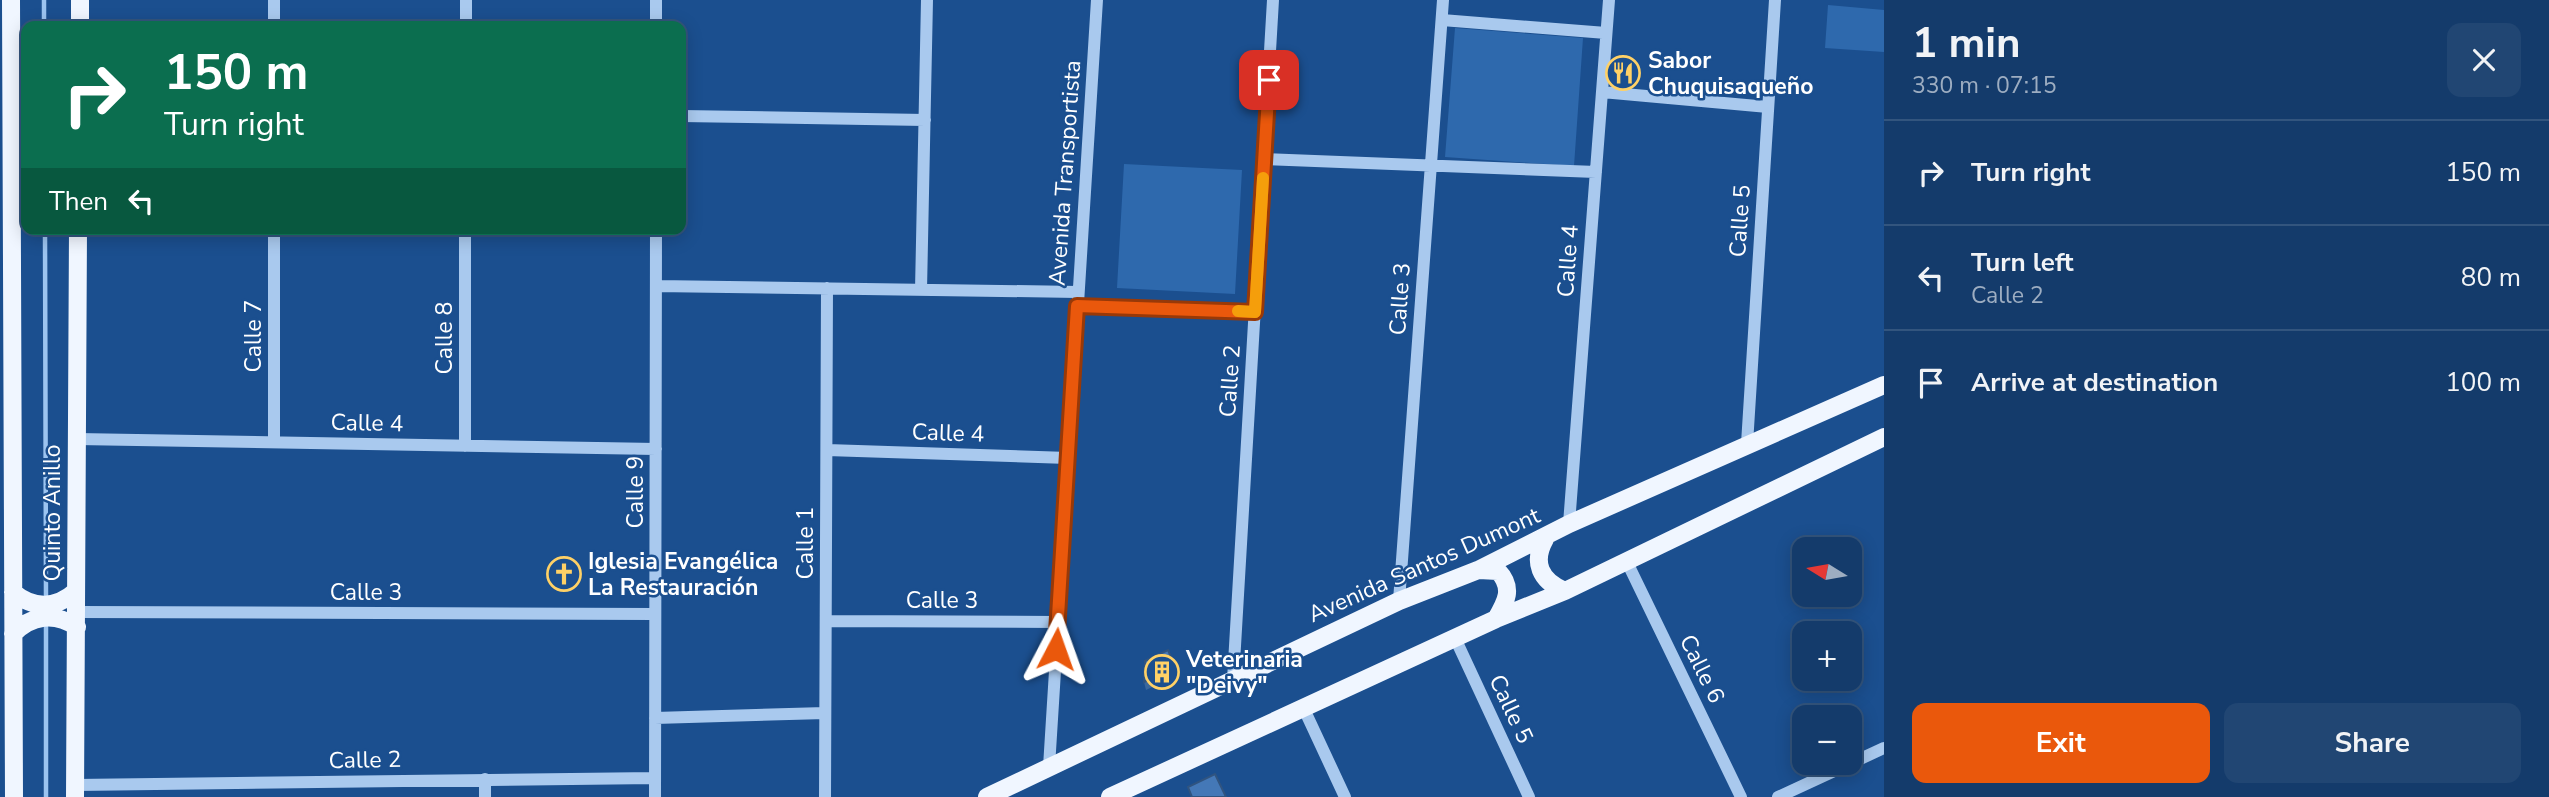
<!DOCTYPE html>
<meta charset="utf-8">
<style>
body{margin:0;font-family:"Nunito Sans",sans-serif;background:#214673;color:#f1f3f6;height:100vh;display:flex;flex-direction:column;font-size:26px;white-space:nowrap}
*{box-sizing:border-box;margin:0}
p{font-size:23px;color:#9dadc1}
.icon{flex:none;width:38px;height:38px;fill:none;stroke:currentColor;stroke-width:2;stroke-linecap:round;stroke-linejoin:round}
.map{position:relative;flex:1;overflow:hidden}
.panel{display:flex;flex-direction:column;background:#143b6b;width:665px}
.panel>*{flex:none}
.hud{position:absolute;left:21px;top:21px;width:665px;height:214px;border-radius:14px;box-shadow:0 4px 18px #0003,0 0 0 2px #33557e;background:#0b6e4f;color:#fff;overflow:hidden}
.needle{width:46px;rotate:281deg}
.fabs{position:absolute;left:1792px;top:537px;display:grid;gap:14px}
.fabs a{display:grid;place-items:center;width:70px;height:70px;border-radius:14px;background:#143b6b;box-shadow:0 4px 18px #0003,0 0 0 2px #33557e;font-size:35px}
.pin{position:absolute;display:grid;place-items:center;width:60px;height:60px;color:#fff;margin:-30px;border-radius:14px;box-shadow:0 4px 10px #0006}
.me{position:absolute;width:77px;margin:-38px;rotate:4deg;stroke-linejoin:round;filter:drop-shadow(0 0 5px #0008)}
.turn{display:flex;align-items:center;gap:24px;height:147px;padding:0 28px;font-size:32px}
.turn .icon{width:91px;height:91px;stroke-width:2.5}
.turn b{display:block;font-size:49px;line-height:60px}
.then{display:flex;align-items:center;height:66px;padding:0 28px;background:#0003;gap:14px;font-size:26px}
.round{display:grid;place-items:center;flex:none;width:74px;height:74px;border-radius:14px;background:#214673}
.summary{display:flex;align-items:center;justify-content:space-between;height:119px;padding:0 28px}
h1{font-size:42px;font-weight:700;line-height:52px}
.button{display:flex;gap:14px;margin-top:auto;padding:14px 28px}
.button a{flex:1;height:80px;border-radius:14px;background:#ea580c;color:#fff;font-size:28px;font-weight:700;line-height:80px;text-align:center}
.button a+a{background:#214673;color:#f1f3f6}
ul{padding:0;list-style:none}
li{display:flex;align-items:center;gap:21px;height:105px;padding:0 28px;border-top:2px solid #33557e}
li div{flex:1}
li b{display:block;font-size:26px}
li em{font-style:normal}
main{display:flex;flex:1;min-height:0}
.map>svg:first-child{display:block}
.green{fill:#2e69ad}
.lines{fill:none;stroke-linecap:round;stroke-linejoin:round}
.stream{stroke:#9cc4f0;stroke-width:4.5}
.minor{stroke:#a9c9ee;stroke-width:12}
.major{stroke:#f0f6ff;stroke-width:18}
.wall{fill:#3a679d}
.building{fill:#4478b7;stroke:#305480;stroke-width:2}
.route-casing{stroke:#983908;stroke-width:18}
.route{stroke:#ea580c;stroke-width:12}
.slow{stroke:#f59e0b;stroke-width:12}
.labels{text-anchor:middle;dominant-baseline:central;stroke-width:5;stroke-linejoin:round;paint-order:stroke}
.poi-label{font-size:23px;font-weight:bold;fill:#fff;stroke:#1b4f8f;text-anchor:start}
.street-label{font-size:23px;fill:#fff;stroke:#1b4f8f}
</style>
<main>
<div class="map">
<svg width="1884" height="797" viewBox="0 0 1884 797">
<rect width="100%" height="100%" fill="#1b4f8f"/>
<path class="green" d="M1828 5 1884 10V52L1825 48Z
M1455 28 1583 38 1574 166 1445 157Z
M1124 164 1242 170 1235 294 1117 288Z"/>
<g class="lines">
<path class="stream" d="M44 0V26
M45 229 46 600
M46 797V623"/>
<path class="minor" d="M274 0V26
M1442 20 1606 33
M466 26V0
M656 26V0
M1602 92 1768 107
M681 116 925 120
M1264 159 1596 172
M274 229V442
M656 286 1078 292
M921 290 927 0
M1077 306 1255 311
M77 439 656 449
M1747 444 1775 0
M465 446V229
M827 450 1068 458
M1569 524 1609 0
M1626 560 1741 797
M1399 601 1443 0
M77 612 655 614
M826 621 1058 622
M1455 638 1529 797
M1233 680 1273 0
M1304 709 1345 797
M655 718 825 713
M1049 767 1097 0
M485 779V797
M75 785 655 778
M655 797 656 229
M825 797 827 288
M1778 797 1884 748"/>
<path class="major" d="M11 0 14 797
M80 26V0
M1545 539C1532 562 1540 581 1565 591
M1479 570 1498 571C1514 588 1506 602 1496 619
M13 592C33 609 56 609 76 591
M13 634C31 615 55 612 77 627
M75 797 78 229
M987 797 1399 601 1478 570 1569 524 1884 385
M1110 797 1496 619 1565 591 1884 437"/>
</g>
<path class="wall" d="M1175 667 1178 675 1146 690 1144 682Z"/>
<path class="building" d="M1168 650 1175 667 1144 682 1145 661Z
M1215 774 1226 797H1192L1188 787Z"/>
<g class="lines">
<g class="route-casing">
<path id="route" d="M1056 649 1077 306 1255 312 1269 80"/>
</g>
<use href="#route" class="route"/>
<path class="slow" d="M1238 311 1255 312 1263 178"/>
</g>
<defs>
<g id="restaurant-ring" transform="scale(1.75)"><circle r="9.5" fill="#1b4f8f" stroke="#ffd166" stroke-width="1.5"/><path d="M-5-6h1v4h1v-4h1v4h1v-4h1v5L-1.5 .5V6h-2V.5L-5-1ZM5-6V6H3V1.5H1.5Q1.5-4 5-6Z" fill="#ffd166"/></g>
<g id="church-ring" transform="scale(1.75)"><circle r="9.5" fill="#1b4f8f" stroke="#ffd166" stroke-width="1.5"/><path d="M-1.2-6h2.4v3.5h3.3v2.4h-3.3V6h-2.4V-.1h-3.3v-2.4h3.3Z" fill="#ffd166"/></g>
<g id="building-ring" transform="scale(1.75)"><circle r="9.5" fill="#1b4f8f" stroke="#ffd166" stroke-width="1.5"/><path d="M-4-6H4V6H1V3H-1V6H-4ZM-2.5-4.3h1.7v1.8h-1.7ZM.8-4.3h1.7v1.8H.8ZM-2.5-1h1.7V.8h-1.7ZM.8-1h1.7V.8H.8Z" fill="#ffd166"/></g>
</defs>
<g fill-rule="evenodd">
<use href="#restaurant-ring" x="1623" y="73"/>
<use href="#church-ring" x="564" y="574"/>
<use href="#building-ring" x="1162" y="672"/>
</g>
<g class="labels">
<g class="poi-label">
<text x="1648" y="60">Sabor<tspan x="1648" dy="26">Chuquisaqueño</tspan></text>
<text x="588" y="561">Iglesia Evangélica<tspan x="588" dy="26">La Restauración</tspan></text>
<text x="1186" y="659">Veterinaria<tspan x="1186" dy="26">"Deivy"</tspan></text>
</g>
<g class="street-label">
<text transform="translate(1065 173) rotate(-86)">Avenida Transportista</text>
<text transform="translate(1740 221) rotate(-86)">Calle 5</text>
<text transform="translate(1568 261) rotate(-86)">Calle 4</text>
<text transform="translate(1400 299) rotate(-86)">Calle 3</text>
<text transform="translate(253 336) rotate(-90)">Calle 7</text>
<text transform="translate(444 338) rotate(-90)">Calle 8</text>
<text transform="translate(1230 381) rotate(-86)">Calle 2</text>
<text transform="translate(367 423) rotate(1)">Calle 4</text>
<text transform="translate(948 433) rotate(2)">Calle 4</text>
<text transform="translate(635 492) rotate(-90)">Calle 9</text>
<text transform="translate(52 513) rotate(-90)">Quinto Anillo</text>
<text transform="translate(805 543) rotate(-90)">Calle 1</text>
<text transform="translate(1424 565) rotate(-24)">Avenida Santos Dumont</text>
<text x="366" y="592">Calle 3</text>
<text x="942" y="600">Calle 3</text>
<text transform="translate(1702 669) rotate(64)">Calle 6</text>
<text transform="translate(1511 709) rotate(65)">Calle 5</text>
<text transform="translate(365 760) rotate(-1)">Calle 2</text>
</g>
</g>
</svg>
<div class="fabs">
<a><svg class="needle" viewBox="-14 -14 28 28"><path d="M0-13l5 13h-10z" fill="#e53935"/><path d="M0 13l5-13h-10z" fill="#9dadc1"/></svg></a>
<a>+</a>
<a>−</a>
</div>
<div class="pin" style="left:1269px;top:80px;background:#d93025"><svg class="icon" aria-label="arrive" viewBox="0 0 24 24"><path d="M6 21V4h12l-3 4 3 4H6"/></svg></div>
<svg class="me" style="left:1056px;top:649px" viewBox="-20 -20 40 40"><path d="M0-17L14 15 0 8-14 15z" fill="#ea580c" stroke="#fff" stroke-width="4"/></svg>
<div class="hud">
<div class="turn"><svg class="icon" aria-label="right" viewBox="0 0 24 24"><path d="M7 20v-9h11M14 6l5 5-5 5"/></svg><div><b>150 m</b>Turn right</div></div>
<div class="then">Then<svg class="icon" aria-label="left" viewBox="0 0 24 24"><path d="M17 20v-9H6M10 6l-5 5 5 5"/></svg></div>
</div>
</div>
<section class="panel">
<div class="summary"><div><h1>1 min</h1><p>330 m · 07:15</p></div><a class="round"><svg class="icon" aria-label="close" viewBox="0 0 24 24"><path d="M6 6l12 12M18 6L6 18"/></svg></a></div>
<ul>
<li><svg class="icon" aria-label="right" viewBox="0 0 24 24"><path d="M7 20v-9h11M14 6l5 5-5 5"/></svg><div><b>Turn right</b></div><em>150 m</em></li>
<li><svg class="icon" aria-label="left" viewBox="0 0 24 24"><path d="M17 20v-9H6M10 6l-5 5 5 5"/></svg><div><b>Turn left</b><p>Calle 2</p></div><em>80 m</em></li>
<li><svg class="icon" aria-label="arrive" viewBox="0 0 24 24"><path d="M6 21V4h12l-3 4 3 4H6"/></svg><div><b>Arrive at destination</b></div><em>100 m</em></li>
</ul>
<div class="button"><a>Exit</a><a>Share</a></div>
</section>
</main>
